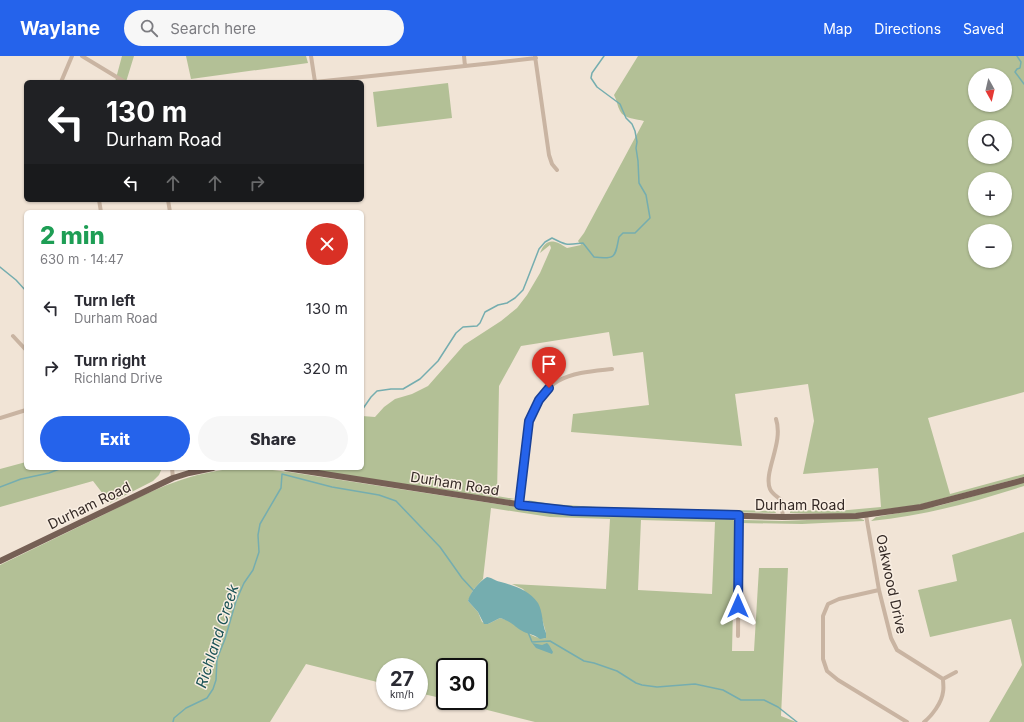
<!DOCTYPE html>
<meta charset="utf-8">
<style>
body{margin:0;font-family:Inter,sans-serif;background:#f7f7f7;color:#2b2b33;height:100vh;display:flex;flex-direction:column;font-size:15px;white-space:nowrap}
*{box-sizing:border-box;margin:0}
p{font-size:13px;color:#7c7c81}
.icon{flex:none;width:22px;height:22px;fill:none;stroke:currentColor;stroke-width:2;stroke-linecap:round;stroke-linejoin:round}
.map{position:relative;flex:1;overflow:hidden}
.details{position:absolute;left:24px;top:154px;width:340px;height:260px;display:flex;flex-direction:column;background:#fff;border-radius:6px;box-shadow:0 1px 3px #0004}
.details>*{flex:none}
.guide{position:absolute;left:24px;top:24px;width:340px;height:122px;border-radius:6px;box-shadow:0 1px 3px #0004;background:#202124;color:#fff;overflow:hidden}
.needle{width:26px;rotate:172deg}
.buttons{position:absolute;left:968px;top:12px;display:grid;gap:8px}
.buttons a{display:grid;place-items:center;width:44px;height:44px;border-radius:50%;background:#fff;box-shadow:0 1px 3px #0004;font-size:20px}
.speed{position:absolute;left:376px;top:602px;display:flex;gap:8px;font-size:20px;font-weight:700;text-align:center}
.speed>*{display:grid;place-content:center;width:52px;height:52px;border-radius:50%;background:#fff;box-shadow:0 1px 3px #0004;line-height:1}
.speed small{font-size:10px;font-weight:400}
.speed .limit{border:2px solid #111;border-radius:6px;background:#fff;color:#111}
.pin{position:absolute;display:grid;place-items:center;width:34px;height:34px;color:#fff;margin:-41px -17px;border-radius:50% 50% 50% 0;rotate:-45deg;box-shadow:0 0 4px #0007}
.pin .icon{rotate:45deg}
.me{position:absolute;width:44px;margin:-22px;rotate:0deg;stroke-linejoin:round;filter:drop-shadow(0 0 3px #0008)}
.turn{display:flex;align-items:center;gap:14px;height:84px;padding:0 16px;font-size:18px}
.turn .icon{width:52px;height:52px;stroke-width:2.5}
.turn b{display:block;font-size:28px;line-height:34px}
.lanes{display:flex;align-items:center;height:38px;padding:0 16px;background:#0003;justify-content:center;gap:20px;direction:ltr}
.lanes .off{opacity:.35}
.round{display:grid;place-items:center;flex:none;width:42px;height:42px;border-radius:21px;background:#f7f7f7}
.headline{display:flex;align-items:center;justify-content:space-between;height:68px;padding:0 16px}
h1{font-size:24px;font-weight:800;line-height:30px;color:#1e9e55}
.action{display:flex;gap:8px;margin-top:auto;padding:8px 16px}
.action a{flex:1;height:46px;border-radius:24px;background:#2563eb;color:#fff;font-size:16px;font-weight:800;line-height:46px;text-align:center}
.action a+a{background:#f7f7f7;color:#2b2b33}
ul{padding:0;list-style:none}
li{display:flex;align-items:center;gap:12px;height:60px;padding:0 16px}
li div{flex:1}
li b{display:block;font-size:15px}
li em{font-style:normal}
header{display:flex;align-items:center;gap:24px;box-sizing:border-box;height:56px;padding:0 20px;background:#2563eb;color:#fff}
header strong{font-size:19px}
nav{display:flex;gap:22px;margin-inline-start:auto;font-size:14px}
.search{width:280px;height:36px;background:#f7f7f7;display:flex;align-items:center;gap:10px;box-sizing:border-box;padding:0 14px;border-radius:22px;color:#7c7c81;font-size:15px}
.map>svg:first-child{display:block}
.green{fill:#b3c096;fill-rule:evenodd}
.water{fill:#75adaf}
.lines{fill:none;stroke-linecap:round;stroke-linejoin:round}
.stream{stroke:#75adaf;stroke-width:1.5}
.minor{stroke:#c9b4a2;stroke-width:4}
.primary{stroke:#766055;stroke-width:6}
.route-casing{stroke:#184099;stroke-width:10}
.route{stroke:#2563eb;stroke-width:7}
.labels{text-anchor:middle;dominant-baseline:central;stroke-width:3;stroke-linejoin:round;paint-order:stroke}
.street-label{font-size:14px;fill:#342925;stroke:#f9eee2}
.water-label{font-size:15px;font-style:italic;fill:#1a5256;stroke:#f9eee2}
</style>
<header>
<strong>Waylane</strong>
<div class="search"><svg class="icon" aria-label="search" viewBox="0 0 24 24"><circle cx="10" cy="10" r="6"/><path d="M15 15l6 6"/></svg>Search here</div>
<nav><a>Map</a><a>Directions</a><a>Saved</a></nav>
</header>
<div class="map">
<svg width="1024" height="666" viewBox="0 0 1024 666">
<rect width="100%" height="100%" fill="#f1e4d6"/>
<path class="green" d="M122 0H134L126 26H115Z
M186 0H306L308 7 191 23Z
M638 0H1024V336L928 362 950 438 1024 418V421L918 449 851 458 790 457V454L837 455 881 451 878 412 803 418 814 365 808 328 735 338 742 390 571 376 573 358 649 349 643 296 613 300 609 276 521 290 499 330 497 440 515 443 508 444 300 412H362V360L375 361 384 351 395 343 412 338 428 330 464 289 501 265 517 252 527 239 540 217 551 192 550 189 540 197C546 181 555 184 567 192L581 189 578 185 584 177 644 65C637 63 624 63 620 55 617 50 617 44 614 39ZM975 19H1005V49H975ZM975 71H1005V101H975ZM975 123H1005V153H975ZM975 175H1005V205H975Z
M448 27 452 62 377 71 373 36Z
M26 406V412H162L159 419 153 425 110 447 93 425 0 451V413Z
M240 412H256L289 416 549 456 576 458 733 463 735 467 732 595H754L759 512H788L781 660 796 666H535L452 645H479V611H445V643L419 637V611H385V628L306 608 270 666H0V509C33 493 66 477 99 461 147 437 186 416 240 412ZM491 452 550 461 610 463 606 533 512 528 523 533 539 552 546 577V582C532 584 521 571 510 565 507 564 503 563 500 562L488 568 482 566 478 556 468 545 473 534 483 523ZM641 464 715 466 712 538 638 534Z
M1024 426V430C974 446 923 460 871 465L876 461 938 450Z
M527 444 551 448 596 451 775 455 776 457 707 456 575 452 536 448Z
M858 462 864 464V465L802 468 740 467 742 464 782 465Z
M1024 476V666H989L1022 609 1011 563 930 581 918 534 957 525 952 499Z"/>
<path class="water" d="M487 521C493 522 495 525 501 526 515 530 529 534 538 547 543 556 542 568 546 577V582L540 583C535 579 529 578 524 576 514 571 513 566 500 562L488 568H484L478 556 468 545C470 536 479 526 487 521Z
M532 587 542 589 547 587 549 589 553 596 552 598 536 592Z"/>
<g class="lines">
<path class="stream" d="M1017 0 1021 6 1020 12 1017 13 1015 16 1024 28
M0 211 16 224 26 235
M362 354 371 341 377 335 391 333H403L420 323 438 305 456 277 463 271 477 270 480 267 485 256 498 249 507 247 515 242 523 234 527 224 539 193 545 186 552 182C568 190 566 189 583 187L594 201C617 204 615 200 619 181L623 177H635L650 162 646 139 639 127 638 105 636 92 637 86 635 75 632 68 626 62 620 48 597 31 591 22 592 17 604 0
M0 431 21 423 49 417 62 412
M528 576 532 586 550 585 584 605 594 607 617 615 636 627 642 629 657 631 695 628 723 634 741 644H764L778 651 797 666
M173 666 174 662 186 652 207 642 213 633 216 624 217 603 225 583 236 545 244 527 253 514 259 496 258 479 260 468 281 432 282 418 332 431 379 439 396 445 440 491 462 522 474 535"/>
<path class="minor" d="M82 0 125 26
M311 0 315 26
M464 0 465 10
M535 0 549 99 552 108 557 114
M61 26 72 0
M315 26 493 7 536 2
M99 144 101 156
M168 144 170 156
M13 280 26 294
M0 362 26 354
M776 363C784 387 763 416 770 433 772 438 778 441 781 444L783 461
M172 412 173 422
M519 449C521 432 523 416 525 400 528 371 531 341 558 325 574 316 594 315 612 313
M866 459 879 534 891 582 897 594 943 623
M879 534 839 543 828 548 823 560V603L827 615 838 624 907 666
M738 580 739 459
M943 623 956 616
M924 666C932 660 942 646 943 636 944 632 943 627 943 623"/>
<path class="primary" d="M286 412 549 453 572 455 783 461 856 460 921 451 1024 424
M0 505 173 422 189 417 213 412"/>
</g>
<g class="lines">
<g class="route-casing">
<path id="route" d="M549 332 539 344 529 365 519 449 572 455 739 459 738 550"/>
</g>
<use href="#route" class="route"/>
</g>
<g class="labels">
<g class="street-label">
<text transform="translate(455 427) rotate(9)">Durham Road</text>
<text x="800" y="448">Durham Road</text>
<text transform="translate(89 449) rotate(-26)">Durham Road</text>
<text transform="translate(892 528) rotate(78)">Oakwood Drive</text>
</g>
<g class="water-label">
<text transform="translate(217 580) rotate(-72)">Richland Creek</text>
</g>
</g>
</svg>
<div class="buttons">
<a><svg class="needle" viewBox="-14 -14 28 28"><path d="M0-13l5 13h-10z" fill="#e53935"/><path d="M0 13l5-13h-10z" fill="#7c7c81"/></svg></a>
<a><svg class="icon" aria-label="search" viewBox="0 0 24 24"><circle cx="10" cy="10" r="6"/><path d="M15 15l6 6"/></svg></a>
<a>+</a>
<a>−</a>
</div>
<div class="speed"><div>27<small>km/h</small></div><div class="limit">30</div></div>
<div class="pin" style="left:549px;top:332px;background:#d93025"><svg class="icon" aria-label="arrive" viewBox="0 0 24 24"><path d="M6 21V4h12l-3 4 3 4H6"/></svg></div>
<svg class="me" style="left:738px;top:550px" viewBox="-20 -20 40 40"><path d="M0-17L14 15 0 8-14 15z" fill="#2563eb" stroke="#fff" stroke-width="4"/></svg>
<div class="guide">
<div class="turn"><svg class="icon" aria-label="left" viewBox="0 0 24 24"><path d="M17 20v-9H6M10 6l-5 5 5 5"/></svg><div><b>130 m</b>Durham Road</div></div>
<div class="lanes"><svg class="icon" aria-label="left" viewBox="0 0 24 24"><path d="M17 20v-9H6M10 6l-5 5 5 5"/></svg><svg class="icon off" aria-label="ahead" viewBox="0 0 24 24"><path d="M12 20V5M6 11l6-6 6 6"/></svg><svg class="icon off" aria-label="ahead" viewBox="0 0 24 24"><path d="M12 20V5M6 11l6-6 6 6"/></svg><svg class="icon off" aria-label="right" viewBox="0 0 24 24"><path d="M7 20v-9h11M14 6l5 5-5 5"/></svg></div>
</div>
<section class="details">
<div class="headline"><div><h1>2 min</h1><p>630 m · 14:47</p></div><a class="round" style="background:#d93025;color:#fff"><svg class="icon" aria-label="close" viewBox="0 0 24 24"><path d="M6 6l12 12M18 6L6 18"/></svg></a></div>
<ul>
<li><svg class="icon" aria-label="left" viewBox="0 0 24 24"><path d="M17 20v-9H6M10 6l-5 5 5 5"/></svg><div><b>Turn left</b><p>Durham Road</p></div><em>130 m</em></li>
<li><svg class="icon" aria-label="right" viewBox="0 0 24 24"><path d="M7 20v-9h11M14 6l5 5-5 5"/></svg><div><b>Turn right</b><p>Richland Drive</p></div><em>320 m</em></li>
</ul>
<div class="action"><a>Exit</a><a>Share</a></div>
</section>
</div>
